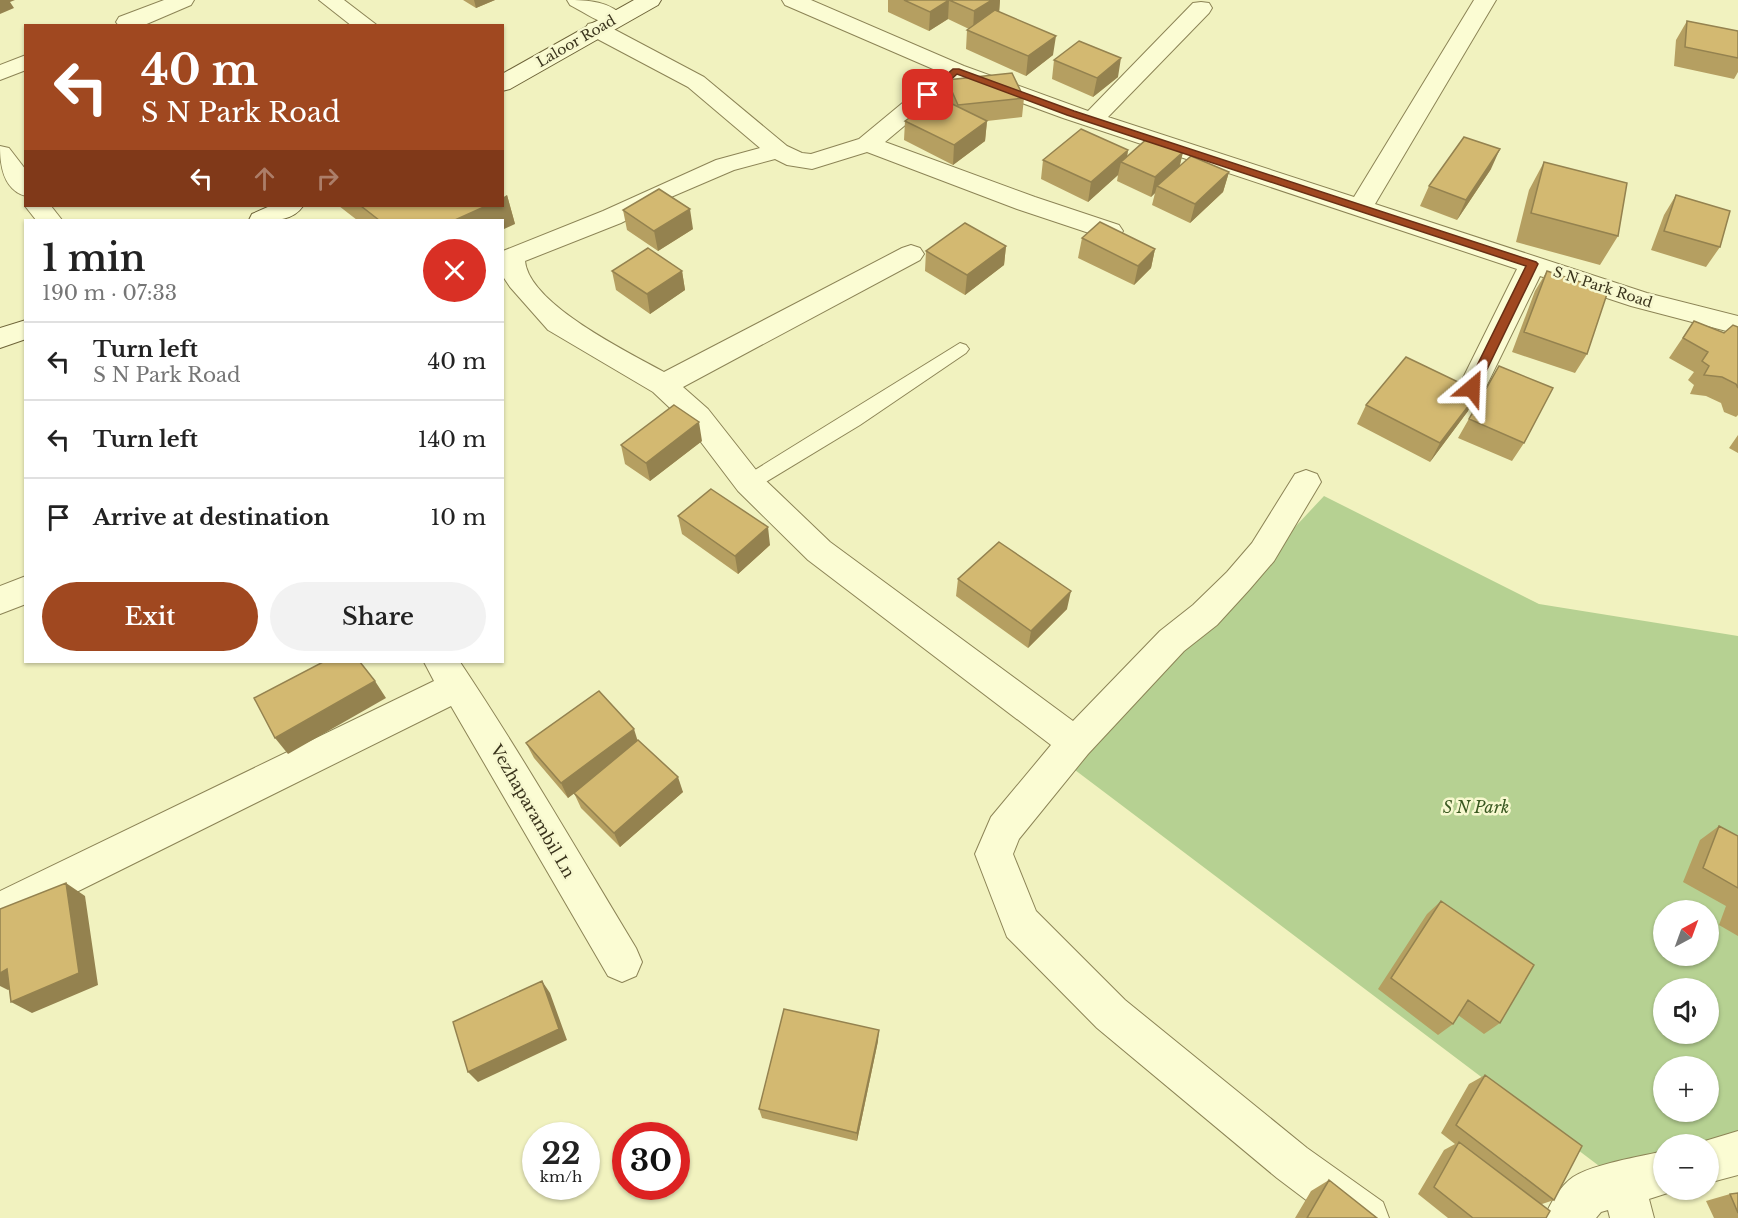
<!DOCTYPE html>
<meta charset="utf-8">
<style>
body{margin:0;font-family:"Libre Baskerville",serif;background:#f2f2f2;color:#222;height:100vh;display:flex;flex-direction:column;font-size:22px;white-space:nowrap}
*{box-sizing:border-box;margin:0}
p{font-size:20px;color:#767676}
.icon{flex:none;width:33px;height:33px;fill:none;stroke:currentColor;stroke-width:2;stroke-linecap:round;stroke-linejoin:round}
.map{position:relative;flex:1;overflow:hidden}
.side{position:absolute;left:24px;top:219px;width:480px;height:444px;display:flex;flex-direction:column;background:#fff;border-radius:0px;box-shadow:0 2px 4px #0004}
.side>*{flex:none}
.guide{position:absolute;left:24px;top:24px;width:480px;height:183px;border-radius:0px;box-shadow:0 2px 4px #0004;background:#a04820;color:#fff;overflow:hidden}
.needle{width:39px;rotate:41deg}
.controls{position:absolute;left:1653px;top:900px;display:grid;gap:12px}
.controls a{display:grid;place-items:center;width:66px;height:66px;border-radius:50%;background:#fff;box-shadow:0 2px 4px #0004;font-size:30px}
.speed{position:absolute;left:522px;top:1122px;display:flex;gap:12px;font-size:30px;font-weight:700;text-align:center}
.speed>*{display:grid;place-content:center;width:78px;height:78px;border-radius:50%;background:#fff;box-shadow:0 2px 4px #0004;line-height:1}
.speed small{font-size:15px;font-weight:400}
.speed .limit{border:9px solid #d22;background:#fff;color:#111}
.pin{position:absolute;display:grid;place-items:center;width:51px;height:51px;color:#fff;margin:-26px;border-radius:12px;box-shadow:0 3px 9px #0006}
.me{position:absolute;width:66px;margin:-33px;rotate:26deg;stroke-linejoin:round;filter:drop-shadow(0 0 4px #0008)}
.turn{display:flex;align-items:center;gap:21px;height:126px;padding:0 18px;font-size:27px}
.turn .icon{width:78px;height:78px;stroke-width:2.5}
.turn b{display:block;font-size:42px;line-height:51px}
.lanes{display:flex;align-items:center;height:57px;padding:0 18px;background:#0003;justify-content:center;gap:30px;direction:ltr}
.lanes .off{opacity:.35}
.round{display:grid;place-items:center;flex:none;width:63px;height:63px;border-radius:32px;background:#f2f2f2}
.overview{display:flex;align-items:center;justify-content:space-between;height:102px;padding:0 18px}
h1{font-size:36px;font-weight:600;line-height:45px}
.button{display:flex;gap:12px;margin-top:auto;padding:12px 18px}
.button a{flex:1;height:69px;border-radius:36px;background:#a04820;color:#fff;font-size:24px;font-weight:600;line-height:69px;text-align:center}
.button a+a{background:#f2f2f2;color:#222}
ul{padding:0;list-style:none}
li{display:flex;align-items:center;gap:18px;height:78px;padding:0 18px;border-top:2px solid #e0e0e0}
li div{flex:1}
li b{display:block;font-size:22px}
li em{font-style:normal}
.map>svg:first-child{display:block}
.green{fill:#b6d192;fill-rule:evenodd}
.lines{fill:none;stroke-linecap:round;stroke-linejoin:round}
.lane-casing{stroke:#8c8456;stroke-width:2}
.street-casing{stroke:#8c8456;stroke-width:2}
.secondary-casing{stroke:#6e6439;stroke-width:2}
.lane{fill:#fbfcd3;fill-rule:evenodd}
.street{fill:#fbfcd3;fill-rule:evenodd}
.secondary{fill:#fbfcd3;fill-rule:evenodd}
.wall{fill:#b59f61}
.shaded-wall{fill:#94824f}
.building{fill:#d3b971;stroke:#94824f;stroke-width:1.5}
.route{fill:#a04820;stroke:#682f15;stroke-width:1.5}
.labels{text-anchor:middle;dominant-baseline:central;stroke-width:5;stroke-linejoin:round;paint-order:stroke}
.far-street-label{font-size:14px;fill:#3a341c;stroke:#f7f8cf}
.park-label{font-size:16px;font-style:italic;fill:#395820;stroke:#f7f8cf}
.street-label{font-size:16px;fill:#3a341c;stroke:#f7f8cf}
</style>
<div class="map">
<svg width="1738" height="1218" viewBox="0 0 1738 1218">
<rect width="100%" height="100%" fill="#f1f2bf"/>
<path class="green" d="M1324 496 1539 604 1738 636V1147L1664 1144 1663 1171 1623 1184 1071 767ZM1664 910H1708V956H1664ZM1664 988H1708V1034H1664ZM1664 1066H1708V1112H1664Z"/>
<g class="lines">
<g class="lane-casing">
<path id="lane" d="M960 343 966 345 969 349 966 353 860 425 756 488 749 490 742 488 739 483 742 478Z"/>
</g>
<g class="street-casing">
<path id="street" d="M164 0H194L191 5 142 26H119L116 22 119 17Z
M319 0H344L378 26H352Z
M567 0C587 0 612 1 625 19L622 24C604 28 586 13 570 5Z
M782 0H811L964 66 1088 111 1193 3 1201 2 1209 3 1212 8 1209 13 1108 117 1354 197 1474 0H1496L1375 204 1647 293 1738 316V334L1631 306 1540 276 1482 395 1472 398 1462 395 1458 388 1517 269 1063 118 959 80 885 142 1035 197 1119 225 1123 231 1119 237 1110 239 1101 237 1017 209 867 152 812 169 787 165 775 159 734 170 671 197 621 223 525 261C529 304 628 352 664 372L902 248 911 245 920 248 924 254 920 260 683 387 708 409 760 475 830 542 1073 721 1160 631 1193 605 1227 572 1252 543 1295 474 1306 470 1317 474 1321 482 1274 561 1249 590 1217 625 1184 651 1088 754 1019 839 1013 854 1036 911 1125 1000 1307 1148 1383 1202 1389 1218H1330L1277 1178 1097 1028 1007 937 975 854 991 817 1051 745 808 560 738 491 688 425 653 392 548 330 510 287 502 275 503 251 603 211 716 160 760 148 688 87 588 34 585 29 588 24 596 22 604 24 704 77 787 146 802 153 811 154 859 139 940 72 785 5Z
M26 55V70L0 80V65Z
M0 146 9 148 26 170V196C3 190 0 165 0 146Z
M25 206H51L62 220H36Z
M26 576V604L0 614V586Z
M424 662H460C522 755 578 852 636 948L642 962 636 976 622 982 608 976 451 706 0 930V891L434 681Z
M1738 1131V1175L1708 1183V1144H1695Z
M1664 1151V1190H1677L1649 1199 1654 1218H1610L1608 1210 1601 1212 1596 1218H1544C1550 1204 1560 1186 1573 1177 1593 1164 1639 1157 1664 1151Z"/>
</g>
<g class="secondary-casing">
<path id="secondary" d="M634 0H661L658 5 510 89 502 91V74Z
M270 206H303C291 224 267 220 249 220L252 214Z
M26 320V339L0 348V328Z"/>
</g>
<use href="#lane" class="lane"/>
<use href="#street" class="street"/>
<use href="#secondary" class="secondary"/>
</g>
<path class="wall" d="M463 0H495L476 8Z
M888 0H1000L999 12 1053 55 1026 76 966 49 967 30 969 29 948 19 929 31 888 12Z
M1687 21 1738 31V72L1734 79 1674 66 1676 40Z
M1054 60 1118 77 1093 97 1052 79Z
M947 80 1024 98 1022 117 987 121 985 141 953 165 904 140 905 121 947 102 946 99Z
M1128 150 1127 156 1183 152 1180 165 1229 172 1223 192 1190 223 1152 205 1155 193 1151 197 1117 181 1118 175 1088 202 1041 179 1043 160Z
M1544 162 1618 236 1600 265 1516 242 1529 190Z
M1491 169 1457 220 1420 206 1429 186Z
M507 195 515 224 502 220H357L339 206H502Z
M1676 195 1720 247 1706 267 1651 250 1664 215Z
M623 210 693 229 658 251 627 230Z
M1082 238 1155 249 1151 268 1134 285 1078 258Z
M1006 246 1004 265 965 295 925 271 926 251Z
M612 271H682L685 290 650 314 616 290Z
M1547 271 1587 354 1575 373 1512 352 1535 291Z
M1694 321 1724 333 1738 327V415L1736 417 1724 412 1721 403 1706 396 1690 394 1694 385 1688 380 1694 372 1669 358Z
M1499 366 1524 443 1512 461 1458 438Z
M1366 405 1468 411 1430 462 1357 424Z
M1738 435V453L1729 448Z
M702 441 650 481 625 464 621 445Z
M678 516 770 545 738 574 682 534Z
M958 579 1067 609 1028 648 956 596Z
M638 740 683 792 620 847 581 808 574 793 568 798 534 758 526 743Z
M1719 826 1738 836V936L1719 925 1726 906 1683 882 1700 840Z
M1441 901 1500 1023 1484 1034 1458 1015 1453 1024 1438 1035 1378 989 1427 914Z
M878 1041 857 1141 762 1118 759 1109Z
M1485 1075 1554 1200 1542 1204 1546 1218H1448L1418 1194 1444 1150 1455 1144 1441 1133 1469 1084Z
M1329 1180 1377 1218H1295L1311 1191Z
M1738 1193V1218H1714L1706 1201 1730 1194Z"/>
<path class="shaded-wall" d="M0 0H15L10 2 14 8 0 14Z
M474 0H495L476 8Z
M949 0 948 19 929 31 930 12Z
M992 0H1000L999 14 973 31 974 11Z
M1056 36 1053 55 1026 76 1028 56Z
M1121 58 1118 77 1093 97 1097 78Z
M987 121 985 141 953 165 954 145Z
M1500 149 1491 169 1457 220 1466 200Z
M1128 150 1126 164 1121 162 1118 175 1088 202 1091 182Z
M1183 152 1178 172 1157 186 1155 193 1151 197 1155 177Z
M1229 172 1223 192 1190 223 1195 204Z
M507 195 515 224 502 230V220H455L486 206H502V198Z
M690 209 693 229 658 251 654 231Z
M1006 246 1004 265 965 295 967 275Z
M1155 249 1151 268 1134 285 1138 266Z
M682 271 685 290 650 314 647 294Z
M1479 392 1468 411 1430 462 1440 443Z
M699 422 702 441 650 481 646 463Z
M768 527 770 545 738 574 735 556Z
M1071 591 1067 609 1028 648 1031 631Z
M375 681 386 698 288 754 275 738Z
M634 729 639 745 568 798 561 783Z
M678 777 683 792 620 847 614 833Z
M66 883 85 896 98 985 32 1013 11 1002Z
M7 969 29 981 8 990 0 986V973Z
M542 981 550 993 567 1040 478 1082 468 1072Z
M879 1030 878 1041 857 1141V1133Z"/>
<path class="building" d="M904 0H992L974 11 949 0 930 12Z
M995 10 1056 36 1028 56 967 30Z
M1687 21 1738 31V58L1685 47Z
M1079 41 1121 58 1097 78 1054 60Z
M1012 73 1024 98 958 105 947 80Z
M938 97 987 121 954 145 905 121Z
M1081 129 1128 150 1091 182 1043 160Z
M1149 137 1183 152 1155 177 1121 162Z
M1464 137 1500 149 1466 200 1429 186Z
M1191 156 1229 172 1195 204 1157 186Z
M1544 162 1627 183 1618 236 1531 213Z
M659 189 690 209 654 231 623 210Z
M1676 195 1730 211 1720 247 1664 231Z
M361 206H486L455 220H379Z
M1100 222 1155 249 1138 266 1082 238Z
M965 223 1006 246 967 275 926 251Z
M648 248 682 271 647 294 612 271Z
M1547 271 1608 291 1587 354 1524 332Z
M1694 321 1724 333 1733 325 1738 327V388L1736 384 1722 377 1704 375 1709 366 1702 361 1708 352 1683 338Z
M1406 357 1479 392 1440 443 1366 405Z
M1499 366 1553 388 1524 443 1469 419Z
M674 405 699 422 646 463 621 445Z
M711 489 768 527 735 556 678 516Z
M999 542 1071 591 1031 631 958 579Z
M323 662H360L375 681 275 738 254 698Z
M599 691 634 729 561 783 526 743Z
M638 740 678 777 614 833 574 793Z
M1719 826 1738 836V888L1703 868Z
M66 883 79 973 11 1002 7 969 0 973V909Z
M1441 901 1534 965 1500 1023 1468 1000 1453 1024 1391 978Z
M542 981 559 1029 468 1072 453 1022Z
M784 1009 879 1030 857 1133 759 1109Z
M1485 1075 1582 1146 1554 1200 1456 1125Z
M1459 1142 1550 1211 1546 1218H1473L1434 1187Z
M1329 1180 1377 1218H1307Z
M1738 1193V1213L1730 1194Z"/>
<path class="route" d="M953 69H959L1074 111 1536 262 1538 264 1478 388 1477 391H1468L1466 388 1526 266 1067 115 957 74 932 97H925V93Z"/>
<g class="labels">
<g class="far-street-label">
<text transform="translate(576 41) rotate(-30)">Laloor Road</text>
<text transform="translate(1603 287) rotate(18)">S N Park Road</text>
</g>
<g class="park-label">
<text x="1476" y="807">S N Park</text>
</g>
<g class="street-label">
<text transform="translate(533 811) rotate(60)">Vezhaparambil Ln</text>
</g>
</g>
</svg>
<div class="controls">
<a><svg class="needle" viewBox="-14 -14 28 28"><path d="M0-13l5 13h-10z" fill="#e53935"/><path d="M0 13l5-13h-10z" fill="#767676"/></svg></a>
<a><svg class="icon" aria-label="sound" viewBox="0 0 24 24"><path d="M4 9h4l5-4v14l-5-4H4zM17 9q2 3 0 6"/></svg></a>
<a>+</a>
<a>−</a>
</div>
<div class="speed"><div>22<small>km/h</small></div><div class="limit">30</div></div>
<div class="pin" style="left:928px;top:95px;background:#d93025"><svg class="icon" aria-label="arrive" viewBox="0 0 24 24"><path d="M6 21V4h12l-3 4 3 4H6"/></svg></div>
<svg class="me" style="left:1472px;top:388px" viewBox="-20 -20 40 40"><path d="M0-17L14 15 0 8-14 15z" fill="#a04820" stroke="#fff" stroke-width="4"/></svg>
<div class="guide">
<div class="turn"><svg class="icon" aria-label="left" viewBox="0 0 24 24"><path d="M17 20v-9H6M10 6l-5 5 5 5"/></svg><div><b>40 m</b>S N Park Road</div></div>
<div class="lanes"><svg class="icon" aria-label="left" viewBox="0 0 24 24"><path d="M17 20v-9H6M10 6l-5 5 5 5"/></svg><svg class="icon off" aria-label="ahead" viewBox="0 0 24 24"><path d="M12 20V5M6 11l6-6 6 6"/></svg><svg class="icon off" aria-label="right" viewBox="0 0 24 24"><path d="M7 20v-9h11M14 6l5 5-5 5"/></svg></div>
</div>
<section class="side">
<div class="overview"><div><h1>1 min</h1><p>190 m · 07:33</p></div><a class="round" style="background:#d93025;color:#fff"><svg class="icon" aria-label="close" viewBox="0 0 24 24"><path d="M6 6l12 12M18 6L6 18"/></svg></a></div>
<ul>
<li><svg class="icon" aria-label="left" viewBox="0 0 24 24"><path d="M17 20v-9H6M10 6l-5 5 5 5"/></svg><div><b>Turn left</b><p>S N Park Road</p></div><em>40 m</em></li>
<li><svg class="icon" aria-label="left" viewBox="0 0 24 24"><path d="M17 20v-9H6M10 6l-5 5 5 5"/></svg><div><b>Turn left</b></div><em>140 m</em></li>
<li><svg class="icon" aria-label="arrive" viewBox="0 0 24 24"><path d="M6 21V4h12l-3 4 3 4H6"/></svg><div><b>Arrive at destination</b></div><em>10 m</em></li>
</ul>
<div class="button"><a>Exit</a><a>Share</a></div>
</section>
</div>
